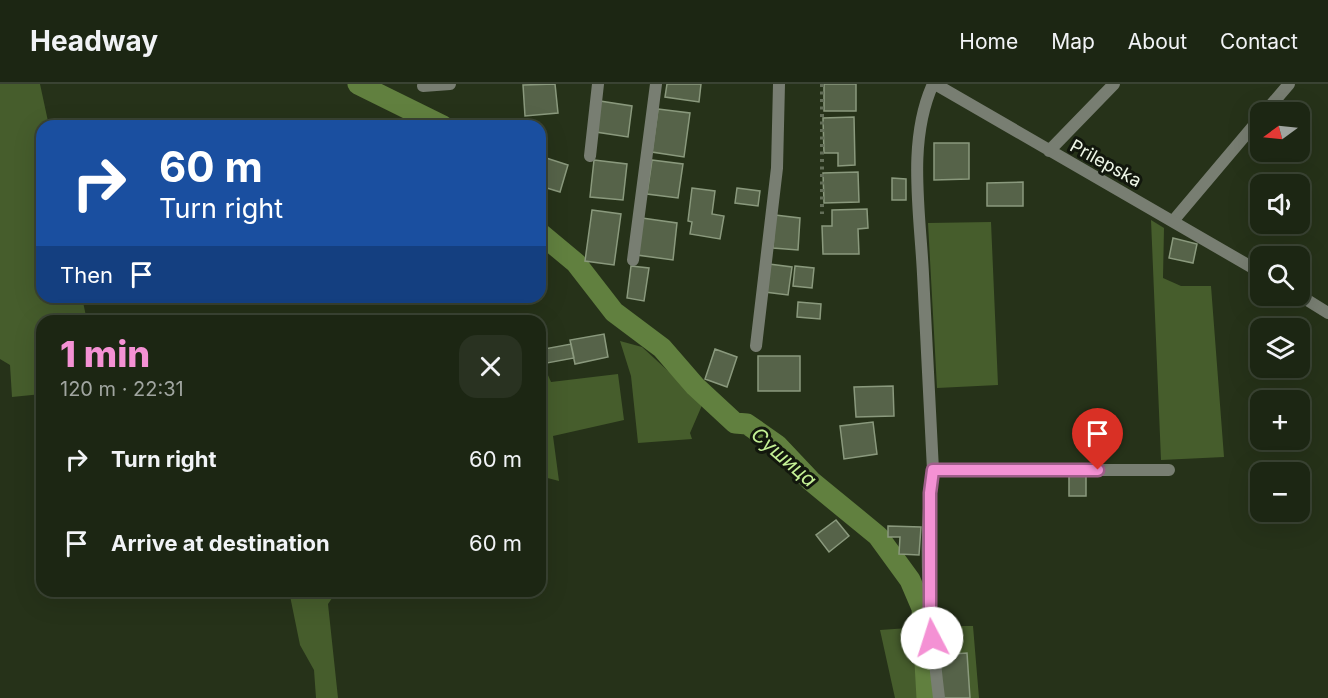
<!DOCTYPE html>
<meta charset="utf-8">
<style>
body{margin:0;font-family:Inter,sans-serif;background:#293221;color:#f1f3f6;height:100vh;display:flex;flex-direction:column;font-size:22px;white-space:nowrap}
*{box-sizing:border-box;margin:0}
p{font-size:20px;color:#a0a5a0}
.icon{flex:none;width:33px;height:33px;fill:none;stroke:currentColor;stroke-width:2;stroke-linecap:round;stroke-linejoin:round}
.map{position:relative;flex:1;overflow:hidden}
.side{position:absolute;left:36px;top:231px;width:510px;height:282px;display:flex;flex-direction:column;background:#1c2613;border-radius:18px;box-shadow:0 6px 24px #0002,0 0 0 2px #3a4333}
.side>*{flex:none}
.banner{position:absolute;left:36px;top:36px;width:510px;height:183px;border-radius:18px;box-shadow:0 6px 24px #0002,0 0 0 2px #3a4333;background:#1a4fa0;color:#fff;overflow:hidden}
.needle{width:39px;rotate:255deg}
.fabs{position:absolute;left:1250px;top:18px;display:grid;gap:12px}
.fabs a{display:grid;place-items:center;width:60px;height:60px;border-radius:12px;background:#1c2613;box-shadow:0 6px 24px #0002,0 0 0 2px #3a4333;font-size:30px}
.pin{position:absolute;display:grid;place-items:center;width:51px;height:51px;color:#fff;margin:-62px -26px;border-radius:50% 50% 50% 0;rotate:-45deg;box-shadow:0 0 6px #0007}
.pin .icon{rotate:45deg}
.me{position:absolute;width:66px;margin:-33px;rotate:355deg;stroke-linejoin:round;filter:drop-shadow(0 0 4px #0008)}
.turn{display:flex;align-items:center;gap:21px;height:126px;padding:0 24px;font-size:27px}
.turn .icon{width:78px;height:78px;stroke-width:2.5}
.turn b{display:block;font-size:42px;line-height:51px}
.then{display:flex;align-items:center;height:57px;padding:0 24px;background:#0003;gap:12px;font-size:22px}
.round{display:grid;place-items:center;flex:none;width:63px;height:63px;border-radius:18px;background:#293221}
.summary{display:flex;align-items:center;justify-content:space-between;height:102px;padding:0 24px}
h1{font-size:36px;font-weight:800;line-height:45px;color:#f491d4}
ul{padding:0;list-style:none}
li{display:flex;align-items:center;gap:18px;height:84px;padding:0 24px}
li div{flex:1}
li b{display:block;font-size:22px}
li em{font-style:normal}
header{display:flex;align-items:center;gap:36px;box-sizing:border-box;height:84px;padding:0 30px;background:#1c2613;border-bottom:2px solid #3a4333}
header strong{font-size:28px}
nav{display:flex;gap:33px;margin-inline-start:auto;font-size:21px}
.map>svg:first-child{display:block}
.green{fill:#465d2c}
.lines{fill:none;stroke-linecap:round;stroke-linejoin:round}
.canal{stroke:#61803f;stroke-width:21}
.building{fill:#566349;stroke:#8a997d;stroke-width:1.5}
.path{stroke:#636e58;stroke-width:4;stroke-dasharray:3 4.5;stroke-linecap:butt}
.service{stroke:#787e72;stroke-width:12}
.minor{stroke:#787e72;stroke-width:12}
.route-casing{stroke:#9f5e8a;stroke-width:15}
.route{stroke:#f491d4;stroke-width:10}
.labels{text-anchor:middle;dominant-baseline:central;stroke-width:6;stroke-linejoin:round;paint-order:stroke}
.street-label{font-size:18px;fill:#eff7e8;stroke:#12170d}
.water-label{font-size:20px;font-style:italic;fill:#c4f195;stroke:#12170d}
</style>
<header>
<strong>Headway</strong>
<nav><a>Home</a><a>Map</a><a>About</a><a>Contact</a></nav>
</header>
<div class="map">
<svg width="1328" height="614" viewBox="0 0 1328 614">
<rect width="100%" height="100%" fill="#263219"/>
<path class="green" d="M0 0H40L49 42H42V213H82L87 237H42V310L12 313 10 281 0 275Z
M1151 136 1164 144 1163 194 1181 202H1211L1224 373 1161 376Z
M991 138 998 301 937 304 928 139Z
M620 257 642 263 703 319 690 349 692 355 638 359 631 292Z
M540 273 551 298 618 290 624 336 553 352 559 397 540 392Z
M289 507H337L328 520 338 614H316L314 586 300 561Z
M937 542H973L979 614H895L880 546Z"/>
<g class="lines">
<path class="canal" d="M358 0 443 42
M540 149 576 179 614 228 662 264 695 302 735 339 747 340 777 361 811 397 878 452 910 496 922 524 927 614"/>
</g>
<path class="building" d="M555 0 558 29 525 32 523 1Z
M667 0H701L699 18 665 13Z
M824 0H856V27H824Z
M600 17 632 22 628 53 596 48Z
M658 25 690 29 684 73 652 68Z
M854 33 855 81 838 82V69H824L823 34Z
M934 59H969V95L934 96Z
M540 72 568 81 560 108 540 102Z
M594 76 627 80 623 116 590 113Z
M652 76 683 80 678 114 647 110Z
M858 88 859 118 824 119 823 89Z
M892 94 906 95V116H892Z
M1023 98V122H987V99Z
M692 104 715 107 712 130 724 132 720 155 690 150 692 138 688 137Z
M737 104 760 107 758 122 735 119Z
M867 125 868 144 858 145 859 170H823L822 142H832V126Z
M592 126 621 130 614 181 585 177Z
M775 131 800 134 798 166 773 164Z
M642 134 677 139 673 176 637 171Z
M1173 154 1197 160 1193 179 1169 174Z
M769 180 792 183 788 211 765 208Z
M631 182 649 184 644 217 627 214Z
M795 182 814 184 812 204 793 202Z
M798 218 821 220 820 235 797 233Z
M604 250 608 273 575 280 570 256Z
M571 260 574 274 547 279 544 265Z
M715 265 737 273 727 303 705 295Z
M758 272H800V307H758Z
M893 302 894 332 856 333 854 303Z
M873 338 877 370 844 375 840 342Z
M1069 391H1086V412H1069Z
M836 436 849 452 829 468 816 451Z
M888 442 921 443 919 471 899 470 900 453H888Z
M967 569 970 614H943L939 571Z"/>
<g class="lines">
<path class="path" d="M822 0V130"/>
<path class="service" d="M423 2 450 0
M1265 28 1289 0
M1173 137 1260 34
M933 386H1169"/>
<path class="minor" d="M933 0C907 57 920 128 923 190 926 255 930 321 933 386 922 461 930 539 939 614
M935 0 1260 188
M1049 67 1114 0
M590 72 598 0
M633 176 656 0
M1299 211 1328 229
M756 262 777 84 779 0"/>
</g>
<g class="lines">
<g class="route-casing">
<path id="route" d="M932 554 930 534V409L933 386H1098"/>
</g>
<use href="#route" class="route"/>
</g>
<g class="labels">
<g class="street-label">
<text transform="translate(1106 79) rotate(29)">Prilepska</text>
</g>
<g class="water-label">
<text transform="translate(784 373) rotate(41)">Сушица</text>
</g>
</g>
</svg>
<div class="fabs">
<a><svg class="needle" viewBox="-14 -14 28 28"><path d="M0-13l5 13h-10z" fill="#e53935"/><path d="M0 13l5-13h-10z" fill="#a0a5a0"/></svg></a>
<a><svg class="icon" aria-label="sound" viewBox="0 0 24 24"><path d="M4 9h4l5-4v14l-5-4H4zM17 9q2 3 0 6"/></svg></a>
<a><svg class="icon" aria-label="search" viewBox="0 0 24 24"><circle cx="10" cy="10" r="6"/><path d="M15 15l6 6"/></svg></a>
<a><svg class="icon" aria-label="layers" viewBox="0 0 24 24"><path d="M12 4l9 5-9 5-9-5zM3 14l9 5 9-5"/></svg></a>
<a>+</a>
<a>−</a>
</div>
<div class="pin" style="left:1098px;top:386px;background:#d93025"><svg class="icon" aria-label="arrive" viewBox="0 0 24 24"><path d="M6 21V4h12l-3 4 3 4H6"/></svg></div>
<svg class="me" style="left:932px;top:554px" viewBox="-20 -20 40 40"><circle r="19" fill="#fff"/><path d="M0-13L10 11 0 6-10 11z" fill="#f491d4"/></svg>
<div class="banner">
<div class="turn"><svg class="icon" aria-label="right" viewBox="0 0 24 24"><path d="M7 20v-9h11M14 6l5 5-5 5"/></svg><div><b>60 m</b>Turn right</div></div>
<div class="then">Then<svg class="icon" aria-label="arrive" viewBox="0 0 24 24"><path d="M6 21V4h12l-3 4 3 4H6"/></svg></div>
</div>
<section class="side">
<div class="summary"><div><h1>1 min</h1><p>120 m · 22:31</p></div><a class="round"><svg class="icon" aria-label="close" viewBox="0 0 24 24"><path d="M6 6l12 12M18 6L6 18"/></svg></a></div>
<ul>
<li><svg class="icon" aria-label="right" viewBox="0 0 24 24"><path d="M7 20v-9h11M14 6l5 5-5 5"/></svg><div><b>Turn right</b></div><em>60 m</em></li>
<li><svg class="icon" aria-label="arrive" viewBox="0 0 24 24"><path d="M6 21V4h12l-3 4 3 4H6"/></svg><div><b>Arrive at destination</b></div><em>60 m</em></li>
</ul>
</section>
</div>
